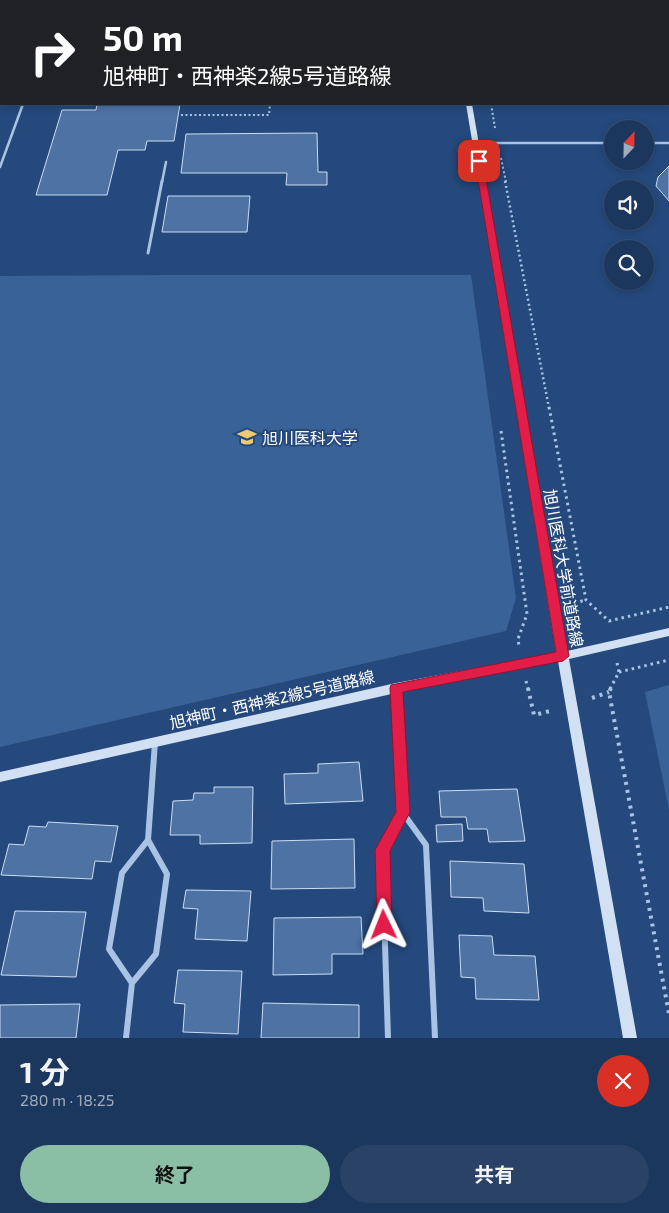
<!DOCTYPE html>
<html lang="ja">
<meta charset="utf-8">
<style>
body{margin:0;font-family:"Exo 2","Noto Sans JP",sans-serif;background:#294266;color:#f1f3f6;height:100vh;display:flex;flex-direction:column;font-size:19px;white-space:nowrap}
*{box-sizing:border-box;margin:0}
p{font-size:16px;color:#a0acbc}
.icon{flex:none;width:28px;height:28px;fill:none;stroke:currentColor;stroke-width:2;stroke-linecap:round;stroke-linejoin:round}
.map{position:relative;height:1038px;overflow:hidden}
.panel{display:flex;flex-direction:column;background:#1c375d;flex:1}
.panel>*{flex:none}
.guide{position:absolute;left:0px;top:0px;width:670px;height:105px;box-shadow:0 2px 8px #0003,0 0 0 1px #3a5172;background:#202124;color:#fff;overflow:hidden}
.needle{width:32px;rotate:22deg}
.buttons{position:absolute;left:604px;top:120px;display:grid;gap:10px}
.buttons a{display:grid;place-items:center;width:50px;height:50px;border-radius:50%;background:#1c375d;box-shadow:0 2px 8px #0003,0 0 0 1px #3a5172;font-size:25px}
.pin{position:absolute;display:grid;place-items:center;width:42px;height:42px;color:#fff;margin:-21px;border-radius:10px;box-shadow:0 2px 8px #0006}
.me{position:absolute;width:55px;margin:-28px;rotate:358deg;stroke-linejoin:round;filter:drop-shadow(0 0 4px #0008)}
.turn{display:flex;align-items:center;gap:18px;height:105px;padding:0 20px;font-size:22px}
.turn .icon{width:65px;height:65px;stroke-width:2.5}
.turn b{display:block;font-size:35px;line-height:42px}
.round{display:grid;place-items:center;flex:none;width:52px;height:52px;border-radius:26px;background:#294266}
.head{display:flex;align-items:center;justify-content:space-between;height:85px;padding:0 20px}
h1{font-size:30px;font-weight:700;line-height:38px}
.cta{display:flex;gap:10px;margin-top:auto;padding:10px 20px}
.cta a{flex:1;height:58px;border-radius:30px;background:#8abfa5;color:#111;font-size:20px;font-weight:700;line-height:58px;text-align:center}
.cta a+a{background:#294266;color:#f1f3f6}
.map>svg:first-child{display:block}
.green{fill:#396299}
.building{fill:#4e72a4;stroke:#ccddf4}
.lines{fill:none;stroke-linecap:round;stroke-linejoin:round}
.path-far3{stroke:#a9c3e4;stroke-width:2;stroke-dasharray:2 2.5;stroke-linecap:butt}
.path-far2{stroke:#a9c3e4;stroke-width:2.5;stroke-dasharray:2 3;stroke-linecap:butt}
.path-far1{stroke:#a9c3e4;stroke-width:3;stroke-dasharray:2.5 4;stroke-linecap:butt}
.path{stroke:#a9c3e4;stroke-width:4;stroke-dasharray:3 5;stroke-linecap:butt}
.lane-far1{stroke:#a9c3e4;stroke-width:2.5}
.lane{stroke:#a9c3e4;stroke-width:3}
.street{stroke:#a9c3e4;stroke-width:6}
.secondary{fill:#d2e0f4;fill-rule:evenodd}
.route{fill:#e11d48;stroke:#92132f}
.labels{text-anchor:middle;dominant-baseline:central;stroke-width:4;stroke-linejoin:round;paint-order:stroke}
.poi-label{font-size:16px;fill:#fff;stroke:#25497c;text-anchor:start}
.street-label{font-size:16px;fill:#fff;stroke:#25497c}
</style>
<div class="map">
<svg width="669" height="1038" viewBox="0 0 669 1038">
<rect width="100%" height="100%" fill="#25497c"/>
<path class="green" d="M165 275H471L516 598 506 631 0 747V276Z
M669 685V810L645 692Z"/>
<path class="building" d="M0 0H40L1 1V21Z
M97 104H180L174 141H147L145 150H118L107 195H36L62 110H96Z
M317 133 318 172H327V185H286L287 173H181L186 134Z
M669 166V201L656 186 658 177Z
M168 196H250L247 232H162Z
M359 762 363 801 285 804 284 774 318 773V764Z
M214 787H253L252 843 200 844V835H170L173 801 193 800 194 793H214Z
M517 789 525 841 489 842 487 829H468L466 817H441L439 791Z
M48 822 118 826 111 862 95 861 92 879 1 875 9 844 24 845 29 826 46 827Z
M462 824 463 841 437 842 436 825Z
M354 839 355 888 271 889 272 841Z
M450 861 524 864 529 913 484 911 483 898 451 897Z
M186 890 251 891 247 941 195 939 198 909 183 908Z
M15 911 86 912 76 977 1 975Z
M361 917 363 954H332V974L273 975 274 918Z
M459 935 492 936 494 955 535 956 539 1000 476 999 475 978 461 977Z
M178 970 242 971 238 1034 183 1032 185 1004 174 1003Z
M263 1003 359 1005V1038H261Z
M80 1004 76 1038H0V1005Z"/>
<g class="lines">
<path class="path-far3" d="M491 104 495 128
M181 115H269L270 104
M501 158 506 182"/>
<path class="path-far2" d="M505 181 549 408"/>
<path class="path-far1" d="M549 407 586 600 609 621 669 607
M501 431 527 614 518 639 519 646
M574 603 586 600
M619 672 669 660
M526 681 528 689
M610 689 619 672 617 663"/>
<path class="path" d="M528 688 534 715 550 711
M611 688 609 692 669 1014
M592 698 609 692"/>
<path class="lane-far1" d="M208 0 218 1
M476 143H612
M645 143H669
M0 167 23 104
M162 182 166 162"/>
<path class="lane" d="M148 253 162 181"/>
<path class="street" d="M403 813 426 845 435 1038
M132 983 109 949 122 873 148 840
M126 1038 132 983 156 954 167 874 148 840 155 742
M388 1038 382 850 403 813 396 688"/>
<path class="secondary" d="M448 0H454L455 1H449Z
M466 104H472L567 651 669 628V636L569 659 637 1038H623L558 661 396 693 0 782V772L396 683 556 653Z"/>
</g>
<path class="route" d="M479 158 483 161 569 656 563 661 403 692 410 812 390 851 392 925 390 930 384 932 379 930 377 925 375 850 396 812 390 688 391 685 556 652 475 161Z"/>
<defs>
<g id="university-bare" transform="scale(1.5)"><path d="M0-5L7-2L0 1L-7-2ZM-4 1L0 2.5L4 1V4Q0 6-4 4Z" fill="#eecc6e" stroke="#25497c" stroke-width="2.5" paint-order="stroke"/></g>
</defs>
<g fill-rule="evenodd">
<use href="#university-bare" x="247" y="437"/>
</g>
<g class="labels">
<g class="poi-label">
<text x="262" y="437">旭川医科大学</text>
</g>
<g class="street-label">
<text transform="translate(564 568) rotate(80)">旭川医科大学前道路線</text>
<text transform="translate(272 699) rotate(-13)">旭神町・西神楽2線5号道路線</text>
</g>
</g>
</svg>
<div class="buttons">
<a><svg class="needle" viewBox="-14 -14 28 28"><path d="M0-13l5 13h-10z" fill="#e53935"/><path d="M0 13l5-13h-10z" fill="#a0acbc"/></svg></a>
<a><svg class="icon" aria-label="sound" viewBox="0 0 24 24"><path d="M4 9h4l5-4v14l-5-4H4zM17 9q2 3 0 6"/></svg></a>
<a><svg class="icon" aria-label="search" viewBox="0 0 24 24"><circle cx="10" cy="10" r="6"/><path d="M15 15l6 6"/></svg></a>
</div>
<div class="pin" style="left:479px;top:161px;background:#d93025"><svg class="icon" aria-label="arrive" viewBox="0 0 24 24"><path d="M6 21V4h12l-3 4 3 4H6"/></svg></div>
<svg class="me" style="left:384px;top:925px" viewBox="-20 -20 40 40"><path d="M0-17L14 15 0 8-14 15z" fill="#e11d48" stroke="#fff" stroke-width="4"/></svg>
<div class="guide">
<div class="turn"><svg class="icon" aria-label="right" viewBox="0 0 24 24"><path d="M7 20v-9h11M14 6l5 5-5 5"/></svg><div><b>50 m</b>旭神町・西神楽2線5号道路線</div></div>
</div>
</div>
<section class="panel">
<div class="head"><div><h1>1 分</h1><p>280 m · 18:25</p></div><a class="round" style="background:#d93025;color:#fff"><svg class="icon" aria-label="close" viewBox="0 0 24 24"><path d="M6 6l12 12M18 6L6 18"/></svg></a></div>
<div class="cta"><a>終了</a><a>共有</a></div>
</section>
